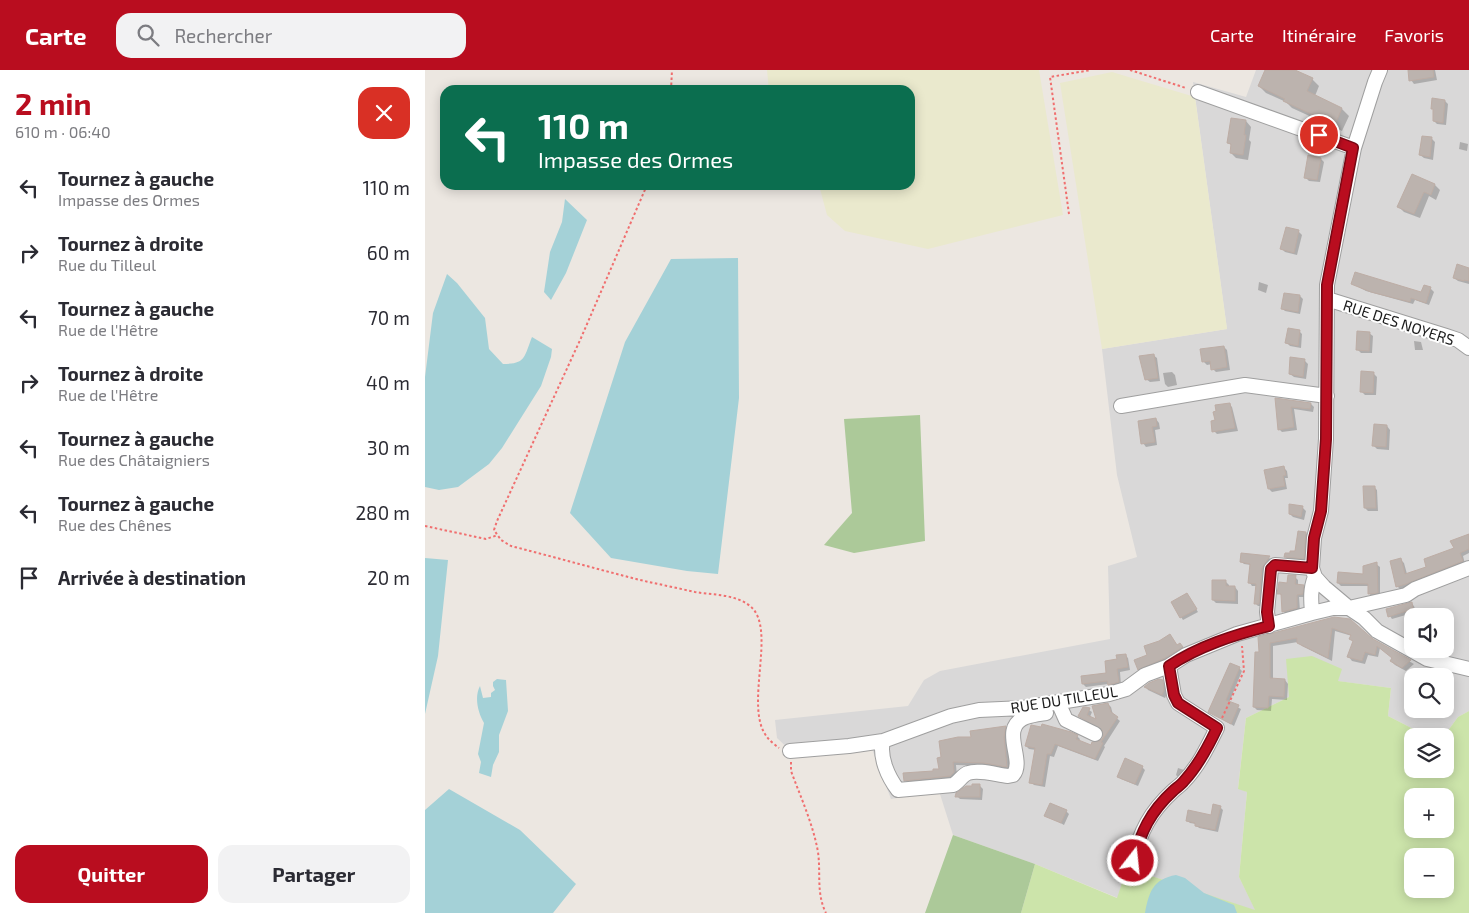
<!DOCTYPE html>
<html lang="fr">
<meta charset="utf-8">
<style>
body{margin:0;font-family:"Exo 2",sans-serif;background:#f2f2f3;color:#2b2b33;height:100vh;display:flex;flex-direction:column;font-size:19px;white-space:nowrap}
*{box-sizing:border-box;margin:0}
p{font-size:16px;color:#7c7c81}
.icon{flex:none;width:28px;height:28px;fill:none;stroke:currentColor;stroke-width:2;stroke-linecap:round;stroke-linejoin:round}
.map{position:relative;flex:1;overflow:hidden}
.side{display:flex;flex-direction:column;background:#fff;width:425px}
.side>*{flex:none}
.top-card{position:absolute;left:15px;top:15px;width:475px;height:105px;border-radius:15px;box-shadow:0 2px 12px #0003;background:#0b6e4f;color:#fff;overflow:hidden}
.fabs{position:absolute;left:979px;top:538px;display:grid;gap:10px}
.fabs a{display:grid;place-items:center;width:50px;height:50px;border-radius:10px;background:#fff;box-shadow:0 2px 12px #0003;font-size:25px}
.pin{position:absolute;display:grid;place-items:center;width:42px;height:42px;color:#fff;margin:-21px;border:2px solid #fff;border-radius:50%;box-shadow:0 1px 5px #0007}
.me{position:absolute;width:55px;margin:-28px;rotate:16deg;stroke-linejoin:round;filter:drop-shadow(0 0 4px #0008)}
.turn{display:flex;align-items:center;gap:18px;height:105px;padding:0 15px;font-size:22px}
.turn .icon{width:65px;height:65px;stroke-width:2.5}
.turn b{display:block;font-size:35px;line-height:42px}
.round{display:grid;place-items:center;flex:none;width:52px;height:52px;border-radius:15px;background:#f2f2f3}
.overview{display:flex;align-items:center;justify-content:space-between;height:85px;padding:0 15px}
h1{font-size:30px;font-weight:700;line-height:38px;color:#b90d1f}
.cta{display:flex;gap:10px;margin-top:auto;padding:10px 15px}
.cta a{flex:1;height:58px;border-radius:15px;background:#b90d1f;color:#fff;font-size:20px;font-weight:700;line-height:58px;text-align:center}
.cta a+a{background:#f2f2f3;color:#2b2b33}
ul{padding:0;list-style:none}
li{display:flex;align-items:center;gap:15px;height:65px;padding:0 15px}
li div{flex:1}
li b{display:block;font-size:19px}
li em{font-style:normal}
header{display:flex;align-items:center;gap:30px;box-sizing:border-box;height:70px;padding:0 25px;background:#b90d1f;color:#fff}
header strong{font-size:24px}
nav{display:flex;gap:28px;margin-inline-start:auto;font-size:18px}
.search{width:350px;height:45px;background:#f2f2f3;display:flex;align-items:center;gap:12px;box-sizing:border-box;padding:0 18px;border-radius:15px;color:#7c7c81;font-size:19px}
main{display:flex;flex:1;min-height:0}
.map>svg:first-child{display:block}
.residential{fill:#d9d8d8;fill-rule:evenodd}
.farmland{fill:#eae9cd}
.grass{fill:#cce4aa;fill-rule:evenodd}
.forest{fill:#acc999}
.water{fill:#a4d1d7}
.shadow{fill:#0003}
.building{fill:#bcb3ae;stroke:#bdada5}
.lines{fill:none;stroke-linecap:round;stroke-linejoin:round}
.minor-casing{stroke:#9f9f9f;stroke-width:16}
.path{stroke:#f06f6f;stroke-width:2;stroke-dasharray:2.5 2.5;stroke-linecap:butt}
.minor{stroke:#fff;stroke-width:14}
.route-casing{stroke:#780814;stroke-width:12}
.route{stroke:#b90d1f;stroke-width:9}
.labels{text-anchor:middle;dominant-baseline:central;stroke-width:4;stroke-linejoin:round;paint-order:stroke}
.street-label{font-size:15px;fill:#1b1b1b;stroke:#fff}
</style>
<header>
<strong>Carte</strong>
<div class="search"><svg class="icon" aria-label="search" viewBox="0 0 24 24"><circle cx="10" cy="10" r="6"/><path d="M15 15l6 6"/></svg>Rechercher</div>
<nav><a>Carte</a><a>Itinéraire</a><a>Favoris</a></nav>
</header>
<main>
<section class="side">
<div class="overview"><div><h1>2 min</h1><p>610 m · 06:40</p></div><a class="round" style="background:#d93025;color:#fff"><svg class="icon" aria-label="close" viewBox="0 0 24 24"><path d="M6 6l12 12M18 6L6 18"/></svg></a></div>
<ul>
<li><svg class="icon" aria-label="left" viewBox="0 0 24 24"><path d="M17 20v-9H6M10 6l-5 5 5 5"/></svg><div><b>Tournez à gauche</b><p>Impasse des Ormes</p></div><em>110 m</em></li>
<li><svg class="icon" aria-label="right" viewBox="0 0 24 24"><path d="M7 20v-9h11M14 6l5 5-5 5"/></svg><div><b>Tournez à droite</b><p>Rue du Tilleul</p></div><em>60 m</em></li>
<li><svg class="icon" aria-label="left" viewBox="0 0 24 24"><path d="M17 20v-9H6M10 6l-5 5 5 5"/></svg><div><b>Tournez à gauche</b><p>Rue de l'Hêtre</p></div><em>70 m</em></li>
<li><svg class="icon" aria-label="right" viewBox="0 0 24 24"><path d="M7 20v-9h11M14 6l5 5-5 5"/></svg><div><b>Tournez à droite</b><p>Rue de l'Hêtre</p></div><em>40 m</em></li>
<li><svg class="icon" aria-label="left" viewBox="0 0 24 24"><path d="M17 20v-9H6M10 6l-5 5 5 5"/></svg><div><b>Tournez à gauche</b><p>Rue des Châtaigniers</p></div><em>30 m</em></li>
<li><svg class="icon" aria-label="left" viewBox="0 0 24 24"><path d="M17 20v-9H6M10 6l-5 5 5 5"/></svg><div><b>Tournez à gauche</b><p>Rue des Chênes</p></div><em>280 m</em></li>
<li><svg class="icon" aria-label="arrive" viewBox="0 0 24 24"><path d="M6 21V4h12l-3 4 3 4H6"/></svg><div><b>Arrivée à destination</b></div><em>20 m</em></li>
</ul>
<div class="cta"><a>Quitter</a><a>Partager</a></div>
</section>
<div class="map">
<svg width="1044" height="843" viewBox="0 0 1044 843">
<rect width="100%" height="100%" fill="#ece7e1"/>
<path class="residential" d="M831 0H1044V641L1033 647 1019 666H1002L963 646 966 618 912 611 864 627 821 648 813 718 822 722 814 807 831 841 702 798 693 828 610 794 528 765 514 721 466 729 447 679 372 687 352 668 350 650 483 636 499 610 515 601 685 569 683 496 712 487 692 405 677 279 802 259 768 12 821 27ZM988 546H1020V579H988ZM988 606H1020V639H988Z"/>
<path class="farmland" d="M342 0H614L638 145 503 179 420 161 402 145 394 115H485V20H344Z
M687 2 770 27 802 259 677 279 635 13Z"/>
<path class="grass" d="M887 586 917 599 913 611 966 618 963 646 1002 666H988V699H1020L1019 666 1033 647 1044 641V843H596L610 794 692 828 702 798 830 840 814 807 822 722 813 719 821 648 864 627 861 589ZM988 726H1020V759H988ZM988 786H1020V819H988Z"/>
<path class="forest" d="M495 345 500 471 429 483 399 475 427 443 419 349Z
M528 765 610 794 596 843H500Z"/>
<path class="water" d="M140 129 162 150 141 203 126 230 119 222 125 182 137 152Z
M313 188 314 328 293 504 262 501 186 488 145 443 200 272 246 189Z
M22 204 32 213 60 248 64 279 78 294C101 294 99 287 107 267L127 279 126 287 116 316 77 378 64 394 33 417 14 420 0 417V307L8 243Z
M0 488 23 490 13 586 0 644Z
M72 609 81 610 83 641 74 665V682L68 695 66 707 54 703 56 692 53 684 59 653C53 643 49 627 55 616L58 628 66 627V623L70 620 68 616V612Z
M24 719 95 760 151 814 128 843H0V740Z
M751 805 760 808 779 823 809 835 812 843H720C724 822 728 809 751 805Z"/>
<path class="shadow" d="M842 0H867L887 9 894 16 890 26 917 39 924 46 917 61 867 38 861 32 841 23 834 16Z
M984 0H1010L1012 10 989 14 986 10Z
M1020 31 1023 34 1021 55 1012 54 1009 51V41L1008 39Z
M821 51 826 57 824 70 826 72 823 90 811 88 806 83 807 76 803 72Z
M1007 69 1010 72 1008 90 999 88 995 85Z
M1035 72 1043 74 1042 81 1034 79Z
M896 89 899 92 895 112 884 111 881 108Z
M988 106 1010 115 1015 120 1011 130 1004 126 995 148 979 142 974 137Z
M873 161 877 165 872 185 860 182 857 179Z
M1044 200V214L1033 211 1029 208Z
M834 212 843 215 841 223 833 220Z
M928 214 997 224 1005 218 1009 222 1004 235 990 230 988 234 941 221Z
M875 226 878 229 875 244 860 241 857 238Z
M874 261 877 264 876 278 865 276 862 273Z
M944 263 948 266 947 283H936L932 279Z
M989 271 996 272 998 280H990Z
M799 277 802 280 805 300 791 302 788 299 787 294 782 295 779 292Z
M728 285 732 288 735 311 725 312 721 309Z
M866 288 880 291 883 294 881 309 869 307 865 304Z
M747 302 750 305 752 315 743 317 740 314 738 303Z
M948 303 952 307 951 325H940L937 322Z
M851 329 886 334 889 337 888 342 869 339 872 360 857 362 854 359Z
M804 334 807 337 813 361 792 364 789 361 791 351Z
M731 349 734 353 735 359 730 360 732 375 721 377 718 373Z
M962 356 965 360 964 380 952 379 948 375Z
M859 398 862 401 863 408H860L862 419 847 422 844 419Z
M949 417 952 420 953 441H943L940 438Z
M878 438 881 441 879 450 868 447 865 444Z
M881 463 884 466 882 491 864 490 861 487 871 482Z
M1044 465V483L1038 486 1040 494 985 517 975 519 972 516 976 490 979 493 982 504 1003 497 1030 479Z
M817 484 844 488 847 490 836 536H833L830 533 832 516H827L825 513 826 495 819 494 816 491Z
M951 494 955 497V526L947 527 944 523V516H916L913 513 939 505Z
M870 507 873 510V515L878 516 881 519 880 527H874L875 541 862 545 859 542 858 527 854 523Z
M800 511 804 515V517H810L813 521V534L791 533 788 530Z
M762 525 773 542 758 550 756 547Z
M986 533 989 536 991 542 967 549 965 546Z
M909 548 989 594 981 601 970 595 966 591 968 588 955 578 953 587 943 585 940 594 927 591 924 587 929 572 926 569 927 566 910 561 907 591 877 576 873 572 848 576V610H860L863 614 862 630 847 629 846 641 832 640 829 637 835 584 834 568Z
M745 566 752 576 755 574 760 580 717 602 714 599 723 586 735 572Z
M700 585 703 588 705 600 695 602 696 615 687 618 683 614 661 617 658 614 683 604 693 590Z
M814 598 817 601 804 633 816 639 809 656 785 642Z
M987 610H988V633L982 626 985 624 980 618Z
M737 611 740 615 742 624 740 628 723 620 721 617Z
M683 634 686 637 688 645 695 651 679 676 680 677 673 691 633 676 629 687 625 686 620 717 609 715 606 712 611 680 604 679 601 676 652 666 655 669 654 671 666 677 668 673 676 672 680 663 677 658 655 646 664 640 667 642 665 647 673 651Z
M990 639H998V642L992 641Z
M580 657 584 661 582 671 585 700 563 696 531 695 532 706 529 710 484 714 480 710 515 700 548 669Z
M717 697 720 700 713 716 696 709 693 706Z
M753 698 759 700 753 707 751 705Z
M555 716 558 719 557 730 535 729 532 726Z
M795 737 798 740 793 762 774 758 771 754 765 753 762 750 787 747Z
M641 741 644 744 639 755 621 745Z"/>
<path class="building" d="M840 0H870L888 8 882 21 917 38 910 55 858 31 860 29 833 16Z
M983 0H1008L1009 7 984 11Z
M1007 28 1020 30 1018 53 1008 51V39H1006Z
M806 48 821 50 819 65H821L818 85 805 83 806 74 802 73Z
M997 66 1007 67 1005 87 994 85Z
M883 85 896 88 892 110 879 108Z
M987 104 1010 114 1006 125 999 122 989 144 972 137Z
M861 157 874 160 869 183 855 179Z
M1032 194 1044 198V211L1039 210V211L1028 208Z
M930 202 996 222 999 215 1006 217 1001 233 986 228 985 232 946 222 926 214Z
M859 223 875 225 873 242 856 239Z
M863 258 875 260 873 276 860 273Z
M932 261 945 262 944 281 931 280Z
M799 276 802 297 786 300 785 291 777 292 775 279Z
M729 284 733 308 720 310 714 286Z
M865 287 880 289 878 307 864 304Z
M936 301 949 302 948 323 935 322Z
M850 328 886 333 885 339 866 337 869 357 853 360Z
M805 333 810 358 787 362 786 351 790 350 788 342 791 341 790 335Z
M731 348 732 356 727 357 730 372 716 374 713 351Z
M949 354 962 355 961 377 947 376Z
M859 396 861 405 858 406 860 416 843 419 839 400Z
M938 416H950L951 438H939Z
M864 434 878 436 876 447 864 444Z
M873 461 881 462 879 489 859 487 860 483H865V481H870Z
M1044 464V479L1035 483 1038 491 981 514 971 517 965 491 976 488 980 504 1001 497 999 489 1029 478 1025 471Z
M816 483 845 486 837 498 834 534H829L831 514 823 513 825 494 815 492Z
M952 492 953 523 943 524V514L912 513 913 502 938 504V496Z
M863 505H871L870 514 879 515 878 524 872 525V538L857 542 856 524H852L854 512 862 513Z
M787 510H801V516H810V531L787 530Z
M762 523 772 539 755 548 746 532Z
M987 532 988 539 963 547 961 539Z
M909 547 925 549 948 569 986 590 977 598 965 591 967 588 952 576 950 585 940 582 937 591 922 587 928 571 924 569 926 565 907 558 903 588 872 573V568L845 573V608L860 609 859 627 844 626 843 638 828 637 830 582H834L833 567Z
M745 564 752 575 755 573 758 577 740 588 713 600 709 590 722 585 719 576 734 571Z
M701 584 703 597 692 599 694 612 683 615 682 611 657 614 656 606 681 603 680 591 692 589 691 585Z
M805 593 815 597 801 630 814 635 806 654 783 642Z
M734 609 738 610 739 620 737 625 719 617 724 613Z
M683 633 686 642 693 647 676 672 678 673 670 689 630 674 626 684H622L617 715 604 713 610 678 600 676 606 655 616 657 617 654 646 662 653 665 651 669 666 675 667 672 674 671 678 668 677 660 653 646 658 637H661L665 638 662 645 671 649 667 636Z
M581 656 579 667 582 697 559 693 528 692 529 702 525 706 479 711 478 703 508 701V699H514L512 688 516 687 514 671 533 667H546L545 661Z
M700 688 718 696 710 714 692 707Z
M547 714H555V727H530L531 723 541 716H547Z
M625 733 642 740 636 753 619 746Z
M788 734 796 736 790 760 770 756V753L761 751 763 740 786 745Z"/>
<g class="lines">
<g class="minor-casing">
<path id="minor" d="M955 0 950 12 929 78 902 215 901 369 896 441 889 468 887 498 890 507 899 517 924 538 939 548 952 561 1002 589 1044 599
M773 22 929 78
M902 229 1021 266 1033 270 1044 278
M696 336 820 315 902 326
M887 543C886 530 885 519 890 507
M844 556 842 542 846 499 850 495 887 498
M633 632 641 650 670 664
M458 671C454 687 463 707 473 720L528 715C534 712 537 705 543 703 554 699 572 705 583 706L588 705C601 690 573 658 601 647 607 645 615 644 621 643
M365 681 424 676 458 671 526 646 554 640 598 638 684 624 701 619 720 605 744 596 761 585 812 564 887 543 908 538H924L981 525 990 519 1044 498
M708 791C715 762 725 742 748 721 751 718 756 715 759 711 773 697 783 676 792 658L753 633 749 625 744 596"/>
</g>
<path class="path" d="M705 0 761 18
M246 20 247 0
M222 115 156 268 72 451 69 460 76 470 86 476C129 487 172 499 215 510 233 514 252 518 270 522 288 525 310 524 325 536 353 558 318 637 342 667 345 671 350 675 354 678
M644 144 625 7 666 0
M0 456 61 469 73 465
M797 648 819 601 817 576
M366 692V701C376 728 388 754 393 782 396 804 391 823 401 843"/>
<use href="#minor" class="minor"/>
</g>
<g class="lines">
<g class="route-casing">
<path id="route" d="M708 791C716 762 725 742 748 721 751 718 756 715 759 711 772 697 784 675 792 658L753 633 749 625 744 596C774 576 809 565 844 556L842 542 846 499 850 495 887 498 889 468 896 441 901 369 902 215 928 78 894 65"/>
</g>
<use href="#route" class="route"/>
</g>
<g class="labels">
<g class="street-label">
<text transform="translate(974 252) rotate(18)">RUE DES NOYERS</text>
<text transform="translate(639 629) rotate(-9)">RUE DU TILLEUL</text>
</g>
</g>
</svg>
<div class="fabs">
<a><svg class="icon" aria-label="sound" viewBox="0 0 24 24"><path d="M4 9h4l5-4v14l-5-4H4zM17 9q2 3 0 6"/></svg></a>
<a><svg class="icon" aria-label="search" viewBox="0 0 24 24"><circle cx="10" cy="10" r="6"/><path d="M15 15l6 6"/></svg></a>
<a><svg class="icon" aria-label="layers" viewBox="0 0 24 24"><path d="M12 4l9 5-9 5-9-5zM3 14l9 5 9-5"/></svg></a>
<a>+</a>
<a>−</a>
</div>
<div class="pin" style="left:894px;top:65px;background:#d93025"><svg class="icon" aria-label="arrive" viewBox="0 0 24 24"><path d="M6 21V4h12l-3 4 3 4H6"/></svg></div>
<svg class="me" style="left:708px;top:791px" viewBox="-20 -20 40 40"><circle r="17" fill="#b90d1f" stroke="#fff" stroke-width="3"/><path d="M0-11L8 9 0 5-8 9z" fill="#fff"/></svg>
<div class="top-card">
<div class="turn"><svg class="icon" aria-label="left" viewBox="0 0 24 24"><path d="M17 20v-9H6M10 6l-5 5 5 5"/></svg><div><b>110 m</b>Impasse des Ormes</div></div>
</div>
</div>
</main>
